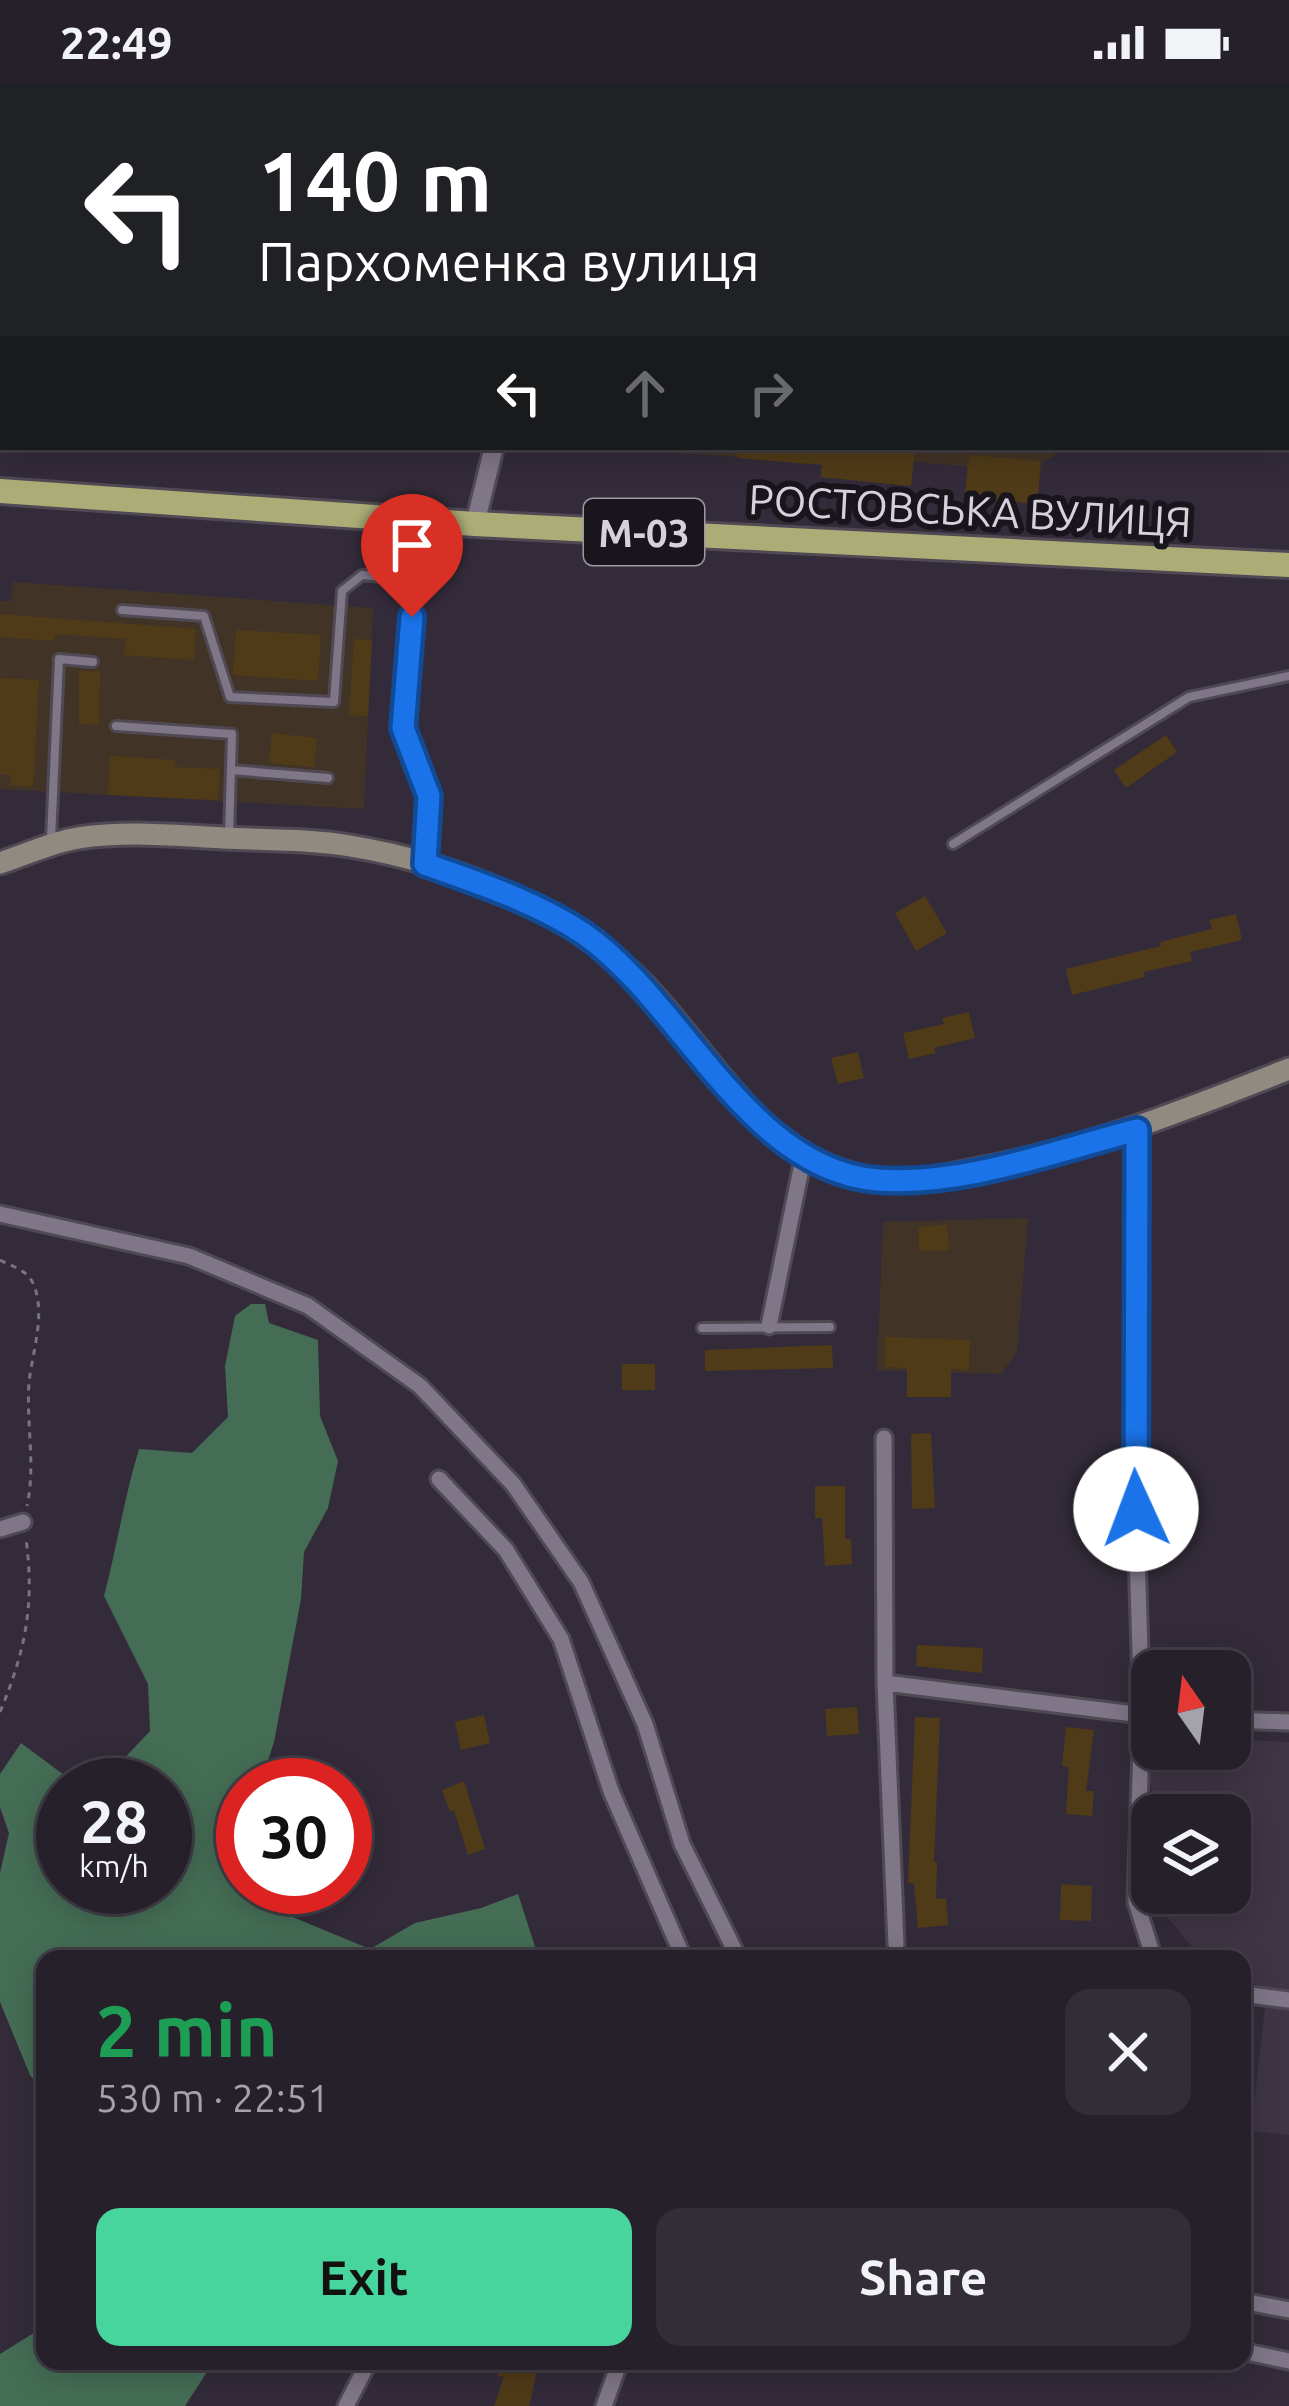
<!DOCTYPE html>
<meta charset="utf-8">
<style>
body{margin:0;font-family:Ubuntu,sans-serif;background:#322d37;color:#f1f3f6;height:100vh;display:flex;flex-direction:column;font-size:45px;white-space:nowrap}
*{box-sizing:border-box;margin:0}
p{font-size:39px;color:#a4a3a9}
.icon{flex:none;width:66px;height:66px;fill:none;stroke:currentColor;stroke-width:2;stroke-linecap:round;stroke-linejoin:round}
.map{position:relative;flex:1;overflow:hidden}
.drawer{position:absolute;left:36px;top:1866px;width:1215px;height:420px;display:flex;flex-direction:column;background:#26202b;border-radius:24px;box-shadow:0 6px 30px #0003,0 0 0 3px #423e47}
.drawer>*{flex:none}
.hud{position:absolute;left:0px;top:0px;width:1290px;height:366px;box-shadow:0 6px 30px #0003,0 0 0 3px #423e47;background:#202124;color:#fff;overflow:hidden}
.needle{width:78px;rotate:346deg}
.fabs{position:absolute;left:1131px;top:1566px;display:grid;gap:24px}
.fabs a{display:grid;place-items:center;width:120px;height:120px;border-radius:24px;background:#26202b;box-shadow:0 6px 30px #0003,0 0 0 3px #423e47;font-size:60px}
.speed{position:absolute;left:36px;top:1674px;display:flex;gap:24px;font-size:60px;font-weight:700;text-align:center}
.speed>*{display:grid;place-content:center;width:156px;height:156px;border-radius:50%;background:#26202b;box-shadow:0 6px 30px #0003,0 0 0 3px #423e47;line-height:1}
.speed small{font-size:30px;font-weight:400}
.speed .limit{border:18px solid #d22;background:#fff;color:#111}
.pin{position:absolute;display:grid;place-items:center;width:102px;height:102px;color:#fff;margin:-123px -51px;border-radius:50% 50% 50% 0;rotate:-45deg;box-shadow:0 0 12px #0007}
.pin .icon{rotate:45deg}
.me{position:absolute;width:132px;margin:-66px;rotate:358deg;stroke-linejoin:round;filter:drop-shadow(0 0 9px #0008)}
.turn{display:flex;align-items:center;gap:42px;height:252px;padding:0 60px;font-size:54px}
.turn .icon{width:156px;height:156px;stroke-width:2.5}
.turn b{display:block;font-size:84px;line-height:102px}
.lanes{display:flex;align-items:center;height:114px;padding:0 60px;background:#0003;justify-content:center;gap:60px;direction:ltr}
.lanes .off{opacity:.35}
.round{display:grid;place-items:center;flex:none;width:126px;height:126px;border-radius:24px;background:#322d37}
.head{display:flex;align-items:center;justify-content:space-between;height:204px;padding:0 60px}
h1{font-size:72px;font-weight:700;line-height:90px;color:#1e9e55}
.primary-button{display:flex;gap:24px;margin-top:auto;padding:24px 60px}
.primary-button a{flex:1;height:138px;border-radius:24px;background:#48d49d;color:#111;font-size:48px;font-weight:700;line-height:138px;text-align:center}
.primary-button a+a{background:#322d37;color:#f1f3f6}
.status{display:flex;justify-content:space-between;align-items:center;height:84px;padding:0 60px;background:#26202b;direction:ltr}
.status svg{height:33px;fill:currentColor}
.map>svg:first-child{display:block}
.commercial{fill:#3f3545}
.industrial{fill:#413426}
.forest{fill:#456d56;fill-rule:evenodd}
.building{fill:#503b18}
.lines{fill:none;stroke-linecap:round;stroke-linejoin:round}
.service-casing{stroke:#4f4954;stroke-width:14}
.minor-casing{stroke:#4f4954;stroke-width:21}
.tertiary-casing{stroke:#4f4954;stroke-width:24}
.secondary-casing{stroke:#4f4954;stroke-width:27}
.trunk-casing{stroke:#4f4954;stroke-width:30}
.path{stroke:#79737f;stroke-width:3;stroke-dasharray:6 6;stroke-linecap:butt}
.service{stroke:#7f7687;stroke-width:8}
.minor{stroke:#7f7687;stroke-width:15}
.tertiary{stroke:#7f7687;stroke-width:18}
.secondary{stroke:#908a81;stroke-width:21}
.trunk{stroke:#abac76;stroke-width:24}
.route-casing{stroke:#114b97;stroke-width:30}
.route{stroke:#1a73e8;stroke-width:21}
.labels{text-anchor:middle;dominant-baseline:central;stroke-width:12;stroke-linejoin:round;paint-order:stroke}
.shield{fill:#19151c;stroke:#9d99a1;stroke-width:3}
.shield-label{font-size:39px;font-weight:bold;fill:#d6d1da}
.street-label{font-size:42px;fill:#d6d1da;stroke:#19151c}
</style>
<div class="status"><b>22:49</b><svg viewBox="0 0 49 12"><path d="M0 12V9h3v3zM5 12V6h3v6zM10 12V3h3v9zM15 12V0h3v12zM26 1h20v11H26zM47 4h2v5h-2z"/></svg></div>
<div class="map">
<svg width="1289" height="2322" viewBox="0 0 1289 2322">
<rect width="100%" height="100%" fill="#332b39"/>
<path class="commercial" d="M1230 1655 1289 1658V2051L1251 2047 1267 1905 1242 1895V1875H1202L1168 1834 1163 1809H1230V1731H1182L1156 1721 1148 1693 1150 1667 1230 1665Z"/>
<path class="industrial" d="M677 363H1053L1055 372 1041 378 1037 420 965 413 967 382 914 378 911 402 821 393 822 378 676 369Z
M13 498 373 524 364 725 0 705V517H11Z
M1028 1134 1017 1268 1001 1290 877 1286 883 1138Z"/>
<path class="forest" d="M0 0H283L3 3V359Z
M251 1220H265L269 1239 318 1256 320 1332 338 1377 328 1424 304 1468 301 1515 274 1658 260 1701H243V1751L237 1769 243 1803H249L254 1817 370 1865 415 1839 481 1824 518 1810 539 1875H45V2009L30 1991 0 1918V1789L9 1749 0 1723V1690L21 1659 64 1691 114 1685 150 1647 148 1600 104 1512C117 1463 124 1414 139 1365L192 1369 228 1333 225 1282 235 1232ZM63 1701H165V1803H63Z
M45 2242V2277H214L185 2322H0V2270Z"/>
<path class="building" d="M737 363H915L911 402 821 393 822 381 737 374Z
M969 371 1041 377 1037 420 965 413Z
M0 530 196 545 194 576 124 571 126 555 55 550 54 557 0 553Z
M236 546 321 551 318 597 233 591Z
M354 555 372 556 368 632 349 631Z
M79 587H100L99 641 79 640Z
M0 594 39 596 33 703 10 701 11 691 0 690Z
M272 649 317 654 314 683 269 679Z
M1166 651 1177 668 1126 704 1114 686Z
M110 672 175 676 174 683 220 685 218 716 108 711Z
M925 812 947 849 916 867 895 829Z
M1236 830 1242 856 1190 868 1192 877 1144 888 1145 893 1072 911 1066 885 1161 862 1160 858 1212 845 1209 836Z
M969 928 975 954 934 964 936 969 909 975 903 949 944 940 942 934Z
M858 968 864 994 838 1000 831 974Z
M947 1141 949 1166 919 1167 918 1143Z
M885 1253 970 1256 969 1286 951 1285V1313H907V1284L885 1283Z
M832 1261 833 1284 705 1287V1266Z
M622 1280H655V1306H622Z
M931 1349 935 1424 912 1425 911 1350Z
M815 1402H845V1455H851L852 1480 825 1482 822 1434H815Z
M917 1561 983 1564 982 1589 916 1582Z
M857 1623 859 1650 827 1652 825 1625Z
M484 1631 490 1659 461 1666 455 1638Z
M915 1633 940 1634 934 1778H937L936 1815 946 1814 948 1841 918 1844 914 1799H908Z
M1066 1643 1094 1646 1086 1707H1094L1092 1732 1066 1730 1069 1683 1062 1682Z
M464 1697 485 1765 468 1771 454 1726 450 1728 442 1706Z
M1061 1800 1092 1802 1091 1837 1060 1836Z
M502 2277H539L529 2322H494L504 2293 498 2292Z"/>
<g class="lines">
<g class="service-casing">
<path id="service" d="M420 439 403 644 429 712 426 778
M122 526 204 532 230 613 334 618 342 507 362 491 416 496
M116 642 232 650 229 753
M231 686 328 694
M51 755 59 575 93 578
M953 760 1189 613 1289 592
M702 1244 830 1243"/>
</g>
<g class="minor-casing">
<path id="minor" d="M408 0 411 3
M818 3 819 0
M1043 3V0
M1287 102H1289
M1137 1046 1133 1342 1142 1631 1136 1818 1154 1875
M0 1130 189 1172 308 1222 420 1302 513 1400 581 1498 645 1640 682 1760 739 1875
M769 1242 804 1070
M884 1354 885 1599 896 1860
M439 1395 506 1466 561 1555 611 1707 684 1875
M0 1445 23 1438
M885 1599 1150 1632
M1230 1636 1289 1638
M1242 1910 1289 1916
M1242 2217 1289 2226
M1242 2267 1289 2277
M346 2322 369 2277
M604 2322 620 2277"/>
</g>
<g class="tertiary-casing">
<path id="tertiary" d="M581 3 582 0
M475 440 494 363"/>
</g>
<g class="secondary-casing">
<path id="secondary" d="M0 779C25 771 52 758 78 754 124 747 177 751 223 754 265 756 309 755 350 762 449 778 571 826 642 899 714 972 760 1075 871 1095 906 1101 944 1092 979 1085 1090 1064 1185 1026 1289 985"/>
</g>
<g class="trunk-casing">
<path id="trunk" d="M0 407 475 440 1289 481"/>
</g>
<path class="path" d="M0 1176C15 1184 29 1186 35 1204 45 1234 32 1269 29 1299 26 1340 36 1381 27 1422
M0 1628C25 1568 35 1521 26 1455"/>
<use href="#service" class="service"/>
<use href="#minor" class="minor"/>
<use href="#tertiary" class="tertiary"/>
<use href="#secondary" class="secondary"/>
<use href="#trunk" class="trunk"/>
</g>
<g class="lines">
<g class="route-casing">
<path id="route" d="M412 533 403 644 429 712 425 780C478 799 537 818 584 850 682 918 748 1086 878 1096 964 1102 1055 1067 1137 1046L1136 1425"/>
</g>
<use href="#route" class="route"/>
</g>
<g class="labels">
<rect class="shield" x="584" y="415" width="120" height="66" rx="9"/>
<g class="shield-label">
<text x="644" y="448">М-03</text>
</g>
<g class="street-label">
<text transform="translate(970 426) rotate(3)">РОСТОВСЬКА ВУЛИЦЯ</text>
</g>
</g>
</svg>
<div class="fabs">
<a><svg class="needle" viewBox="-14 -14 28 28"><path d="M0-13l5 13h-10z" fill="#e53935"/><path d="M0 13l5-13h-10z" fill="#a4a3a9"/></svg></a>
<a><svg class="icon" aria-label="layers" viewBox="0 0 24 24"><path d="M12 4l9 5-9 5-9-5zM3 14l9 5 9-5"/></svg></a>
</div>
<div class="speed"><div>28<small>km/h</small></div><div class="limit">30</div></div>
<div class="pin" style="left:412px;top:533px;background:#d93025"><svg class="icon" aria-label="arrive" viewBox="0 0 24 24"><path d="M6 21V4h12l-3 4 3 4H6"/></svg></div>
<svg class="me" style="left:1136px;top:1425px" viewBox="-20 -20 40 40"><circle r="19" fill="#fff"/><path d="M0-13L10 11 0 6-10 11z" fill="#1a73e8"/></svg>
<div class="hud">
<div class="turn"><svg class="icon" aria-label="left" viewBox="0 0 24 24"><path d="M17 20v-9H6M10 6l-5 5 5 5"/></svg><div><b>140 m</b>Пархоменка вулиця</div></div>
<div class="lanes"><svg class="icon" aria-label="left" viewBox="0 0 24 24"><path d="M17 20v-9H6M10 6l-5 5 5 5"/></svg><svg class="icon off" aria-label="ahead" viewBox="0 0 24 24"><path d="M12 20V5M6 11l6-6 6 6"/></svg><svg class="icon off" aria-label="right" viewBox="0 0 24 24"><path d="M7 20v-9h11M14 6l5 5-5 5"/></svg></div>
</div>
<section class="drawer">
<div class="head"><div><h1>2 min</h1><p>530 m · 22:51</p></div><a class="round"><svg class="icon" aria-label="close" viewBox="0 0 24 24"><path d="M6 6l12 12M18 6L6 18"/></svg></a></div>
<div class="primary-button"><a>Exit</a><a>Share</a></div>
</section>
</div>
